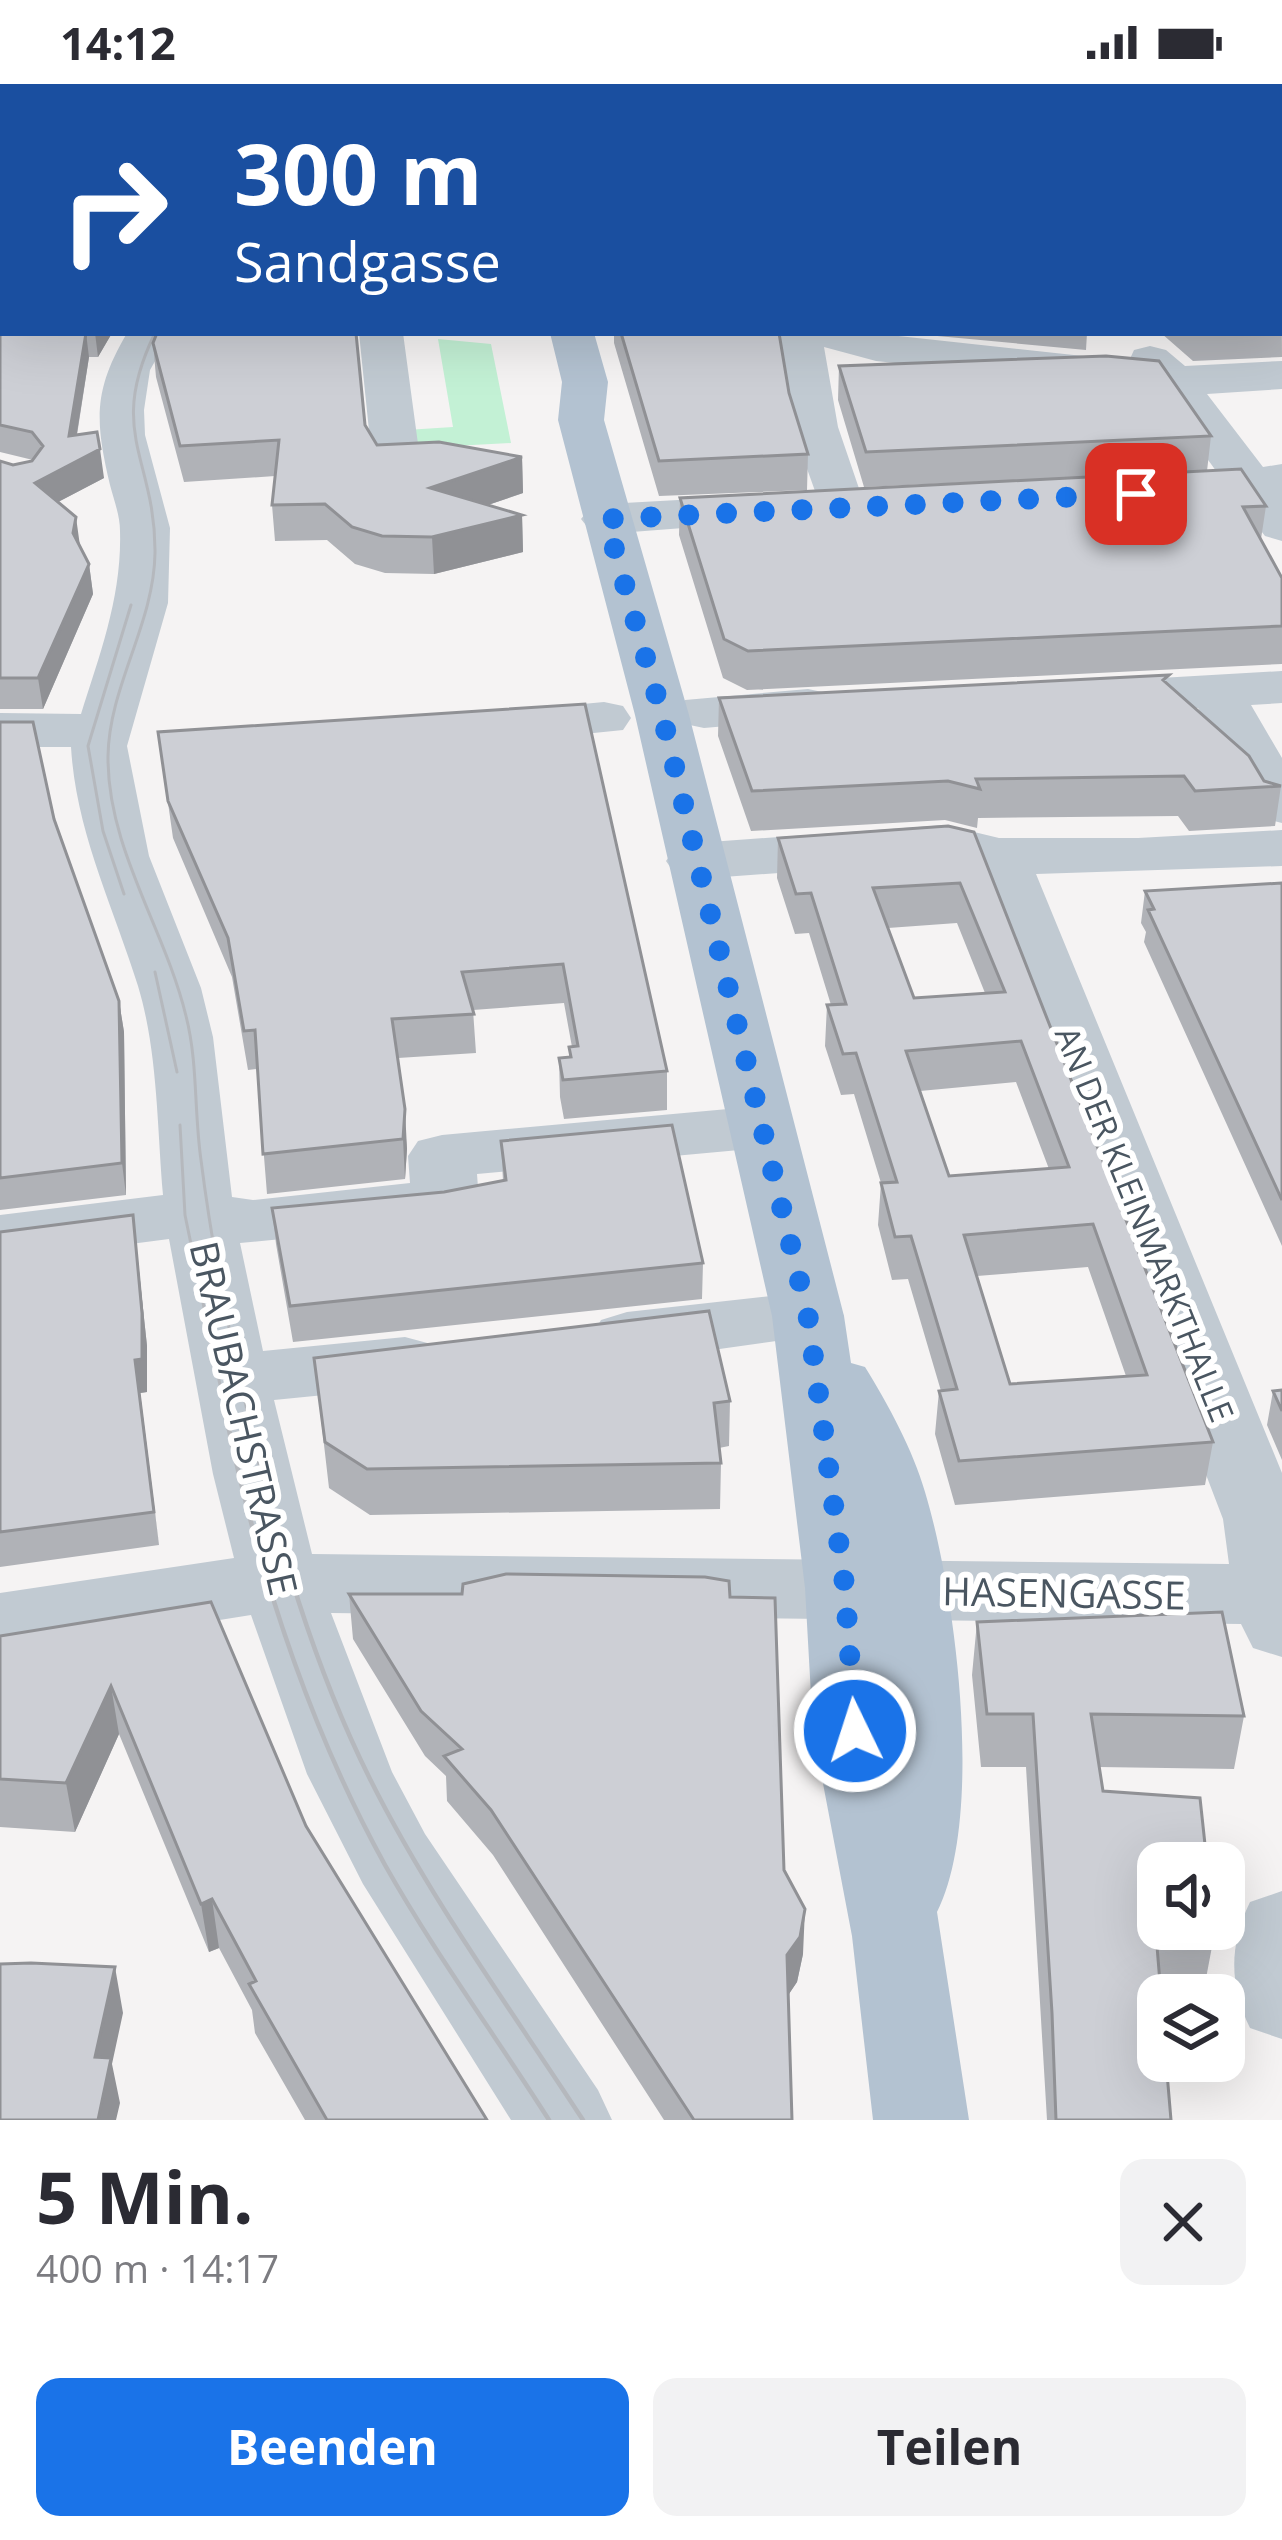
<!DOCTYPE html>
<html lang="de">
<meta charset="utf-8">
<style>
body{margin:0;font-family:"Open Sans",sans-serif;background:#f2f2f3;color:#2b2b33;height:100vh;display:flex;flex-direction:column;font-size:45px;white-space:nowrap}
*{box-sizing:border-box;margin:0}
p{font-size:39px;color:#7c7c81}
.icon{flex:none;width:66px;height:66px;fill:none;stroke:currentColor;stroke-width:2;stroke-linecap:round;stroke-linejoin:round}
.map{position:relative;height:2036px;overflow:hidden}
.panel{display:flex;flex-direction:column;background:#fff;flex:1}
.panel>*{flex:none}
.banner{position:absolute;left:0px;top:0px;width:1284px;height:252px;box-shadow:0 12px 48px #0002;background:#1a4fa0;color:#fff;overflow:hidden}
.buttons{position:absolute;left:1137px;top:1758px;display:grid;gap:24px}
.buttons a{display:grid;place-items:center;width:108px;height:108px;border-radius:24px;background:#fff;box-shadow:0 12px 48px #0002;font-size:60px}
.pin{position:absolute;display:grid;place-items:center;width:102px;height:102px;color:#fff;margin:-51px;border-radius:24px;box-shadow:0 6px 18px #0006}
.me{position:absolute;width:132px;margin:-66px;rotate:356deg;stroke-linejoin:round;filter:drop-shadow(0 0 9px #0008)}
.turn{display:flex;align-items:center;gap:42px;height:252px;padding:0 36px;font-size:54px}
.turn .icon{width:156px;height:156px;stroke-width:2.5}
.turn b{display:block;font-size:84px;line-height:102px}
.round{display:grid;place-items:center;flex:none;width:126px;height:126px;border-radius:24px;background:#f2f2f3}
.summary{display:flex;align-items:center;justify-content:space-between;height:204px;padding:0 36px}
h1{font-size:72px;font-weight:700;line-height:90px}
.action{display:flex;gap:24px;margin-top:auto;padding:24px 36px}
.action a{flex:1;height:138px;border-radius:24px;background:#1a73e8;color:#fff;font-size:48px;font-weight:700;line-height:138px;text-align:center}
.action a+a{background:#f2f2f3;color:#2b2b33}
.status{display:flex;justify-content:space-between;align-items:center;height:84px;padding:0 60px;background:#fff;direction:ltr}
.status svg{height:33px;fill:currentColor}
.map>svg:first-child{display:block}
.green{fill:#c3f1d5}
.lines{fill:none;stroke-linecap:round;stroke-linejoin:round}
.minor{fill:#c1cad2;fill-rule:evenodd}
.major{fill:#b3c2d1;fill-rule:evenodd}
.tram-far1{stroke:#b5b8bd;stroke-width:3}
.tram{stroke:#b5b8bd;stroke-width:4.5}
.wall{fill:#b0b2b7;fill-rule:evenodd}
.shaded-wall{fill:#909195}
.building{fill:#cdcfd5;stroke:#909195;stroke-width:3;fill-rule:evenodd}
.route{stroke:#1a73e8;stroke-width:21;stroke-dasharray:0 37.8}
.labels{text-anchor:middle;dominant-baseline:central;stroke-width:12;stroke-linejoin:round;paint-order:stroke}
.street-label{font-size:33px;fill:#4a5661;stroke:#fff}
.near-street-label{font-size:39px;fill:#4a5661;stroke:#fff}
</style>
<div class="status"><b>14:12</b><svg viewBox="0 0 49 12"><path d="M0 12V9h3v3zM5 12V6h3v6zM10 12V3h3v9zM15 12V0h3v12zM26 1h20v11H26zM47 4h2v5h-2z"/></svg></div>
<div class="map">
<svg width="1282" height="2036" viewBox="0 0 1282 2036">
<rect width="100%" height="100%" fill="#f5f3f3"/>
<path class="green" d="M438 255 491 260 511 359 416 364 406 346 453 343Z"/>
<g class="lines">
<path class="minor" d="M45 0H83L85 3H47Z
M108 0H178L180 3H110Z
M1099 0H1141L1143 3H1101Z
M1281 63H1282V87H1281Z
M127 249H171L150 286 144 326 145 351 170 444 168 519 127 662 149 772 201 904 213 953 232 1113 253 1116 410 1099 408 1072 418 1057 442 1051 761 1022 785 1028 794 1043 785 1058 761 1064 477 1090 479 1117 469 1133 445 1139 240 1159 263 1267 405 1253 431 1260 442 1278 431 1296 405 1303 274 1316 312 1470 1229 1480 1223 1435 974 784 945 777 696 795 675 790 666 777 675 764 696 759 945 741 999 754H1138L1282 746V782L1036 790 1282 1389V1573L1253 1564 1241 1540 331 1529 392 1688 425 1750 598 2006 612 2036H511L363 1800 307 1690 251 1531 0 1571V1509L234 1474 213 1390 169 1155 0 1177V1131L163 1111C157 1043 158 968 138 902 113 822 76 748 71 663H0V629L81 630C100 570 122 512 120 447 120 432 114 416 110 401 95 337 93 307 127 249Z
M359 249H403L418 360 464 363 471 373 464 383 396 390 379 386 372 376Z
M777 249H871L1129 277 1134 266 1150 262 1166 266 1185 282 1282 277V305L1207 310 1263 383 1282 380V457L1265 452 1238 417 1161 424 1144 419 1137 409 1144 399 1219 391 1158 307 876 277 824 263 838 343 865 422 858 432 841 437 824 432 792 343Z
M770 411 787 416 795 426 787 436 606 450 589 445 581 435 589 425 606 420Z
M1282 587V619L1251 621 1282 674V739L1262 734 1198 624 1091 630 1072 626 1064 614 1072 602 1091 598Z
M808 605 827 609 835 621 827 633 704 644 685 640 677 628 685 616Z
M604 618 623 622 631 634 623 646 497 659 477 654 469 642 477 630Z
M808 1208 834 1215 844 1232 834 1249 627 1278 601 1270 591 1253 601 1236 627 1228Z
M1282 1807V1955L1250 1944C1229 1901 1229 1861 1250 1818Z"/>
<path class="major" d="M550 249H594L608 298 604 336 689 631 844 1232 851 1279 865 1283C888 1320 913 1366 925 1408 956 1510 985 1733 937 1828L969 2036H873L852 1852 813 1647 805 1504 772 1232 635 631 558 336 562 298Z"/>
<path class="tram-far1" d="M69 0 73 3
M155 249C106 349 156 375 155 469 154 540 109 602 108 672 107 764 165 845 186 932 198 979 194 1028 201 1076 212 1163 229 1250 249 1335
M124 810 103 747 88 662 131 521
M155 888 177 988
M180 1041 185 1131 227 1335"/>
<path class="tram" d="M226 1332C258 1486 309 1643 385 1781 434 1868 495 1951 549 2036
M248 1332C277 1456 313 1581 370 1695 430 1815 510 1924 583 2036"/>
</g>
<path class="wall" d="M0 0 3 3V209L0 210 3 111 0 110Z
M1200 0H1282V57L1281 3H1200Z
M1281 119 1282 273 1193 277 1161 249H1281Z
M0 212 3 249H112L98 273H89L77 351 104 394 58 418 89 480 93 510 43 625H0V377L13 381 33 376 0 368Z
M614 249H779L789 309 808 370 807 406 659 412 614 259Z
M905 249H1087L1086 266Z
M153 259 365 341 377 361 522 373 523 409 488 421 522 431 523 468 434 490 385 489 355 480 327 456 275 457 272 421 275 392 184 398 156 293Z
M839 282 1211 352 1207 387 1266 422 1261 455 1282 494V580L747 606 723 594 679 451 680 414 1150 390 864 403 838 316Z
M1168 600 1264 697 1281 702 1275 742 1189 747 1178 732 978 734 977 744 945 736 751 747 718 652 719 614Z
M585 620 667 987V1026L564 1035 560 1013 559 974 569 973V963H572L564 919 473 926 476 969 398 974 407 1065 405 1095 267 1110 257 985 248 986 232 893 173 754 158 648Z
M0 638 54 735 119 917 124 948 126 1111 0 1126Z
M948 742 1213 1358 1205 1401 955 1421 935 1350 939 1307H941L908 1195 892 1196 878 1141 881 1099 854 1010 841 1011 825 962 827 921H831L809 849 795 850 777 794 778 754ZM957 839 985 909 914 914 888 844ZM1016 998 1049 1085 949 1092 920 1007ZM1088 1183 1126 1292 1010 1300 977 1192Z
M1282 799V1162L1144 858 1146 848 1141 839 1145 807Z
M501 1057 703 1179 702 1215 293 1258 276 1160 272 1124 444 1108 503 1097Z
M133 1131 147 1262V1308L140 1309 159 1461 0 1483V1148Z
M314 1274 730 1317 729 1362 719 1364 721 1379 720 1425 370 1431 329 1404Z
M1282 1306V1376L1267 1341 1273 1307Z
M349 1510 730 1513 784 1786 803 1870 797 1898 788 1911 792 2036H664L493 1771 447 1717 446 1692 425 1672 353 1555Z
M211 1518 306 1742 487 2036H305L255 1949 252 1926 219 1864 209 1868 119 1650 75 1748 0 1743V1552Z
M977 1538 1244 1632 1234 1685 1099 1683 1103 1707 1214 1852 1204 1905 1160 1903 1171 2036H1047L1026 1683H981L972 1591Z"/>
<path class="shaded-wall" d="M3 181V209L0 210V182Z
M86 249 89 273 72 380 100 365 104 394 39 428 35 399 69 352Z
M95 249H112L98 273Z
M522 373 523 409 432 440 430 404Z
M522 431 523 468 434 490 432 453Z
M76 433 80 462 73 449Z
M89 480 93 510 43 625 38 594Z
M119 917 124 948 126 1111 122 1079Z
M405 1025 407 1065 405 1095 403 1055Z
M133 1131 147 1262V1308L140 1309 159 1461 135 1276Z
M111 1602 119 1650 75 1748 66 1699Z
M212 1815 219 1864 209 1868 201 1820Z
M805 1825 803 1870 797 1898 785 1916 787 1871Z
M115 1883 123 1929 112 1980 120 2019 116 2036H98L95 1973Z"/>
<path class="building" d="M0 0H56L59 3H3V88L0 86Z
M151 0H1021L1030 3H153Z
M1232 0H1282V22L1281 3H1238Z
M3 109V193V181L0 182V115L3 116Z
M1281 119H1282L1281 239Z
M3 211V249H86L69 352 97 348 100 365 35 399 76 433 73 449 89 480 38 594H0V377L13 381 32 377 43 362 32 348 0 341V212Z
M157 249H356L365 341 377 361 439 358 522 373 430 404 522 431 432 453 382 452 352 443 325 420 272 421 279 356 180 362 153 259Z
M621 249H779L789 309 808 370 659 377Z
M1106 272 1159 277 1211 352 866 368 839 282Z
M1241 385 1266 422 1243 423 1282 494V542L748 567 724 555 680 414Z
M1169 591 1163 596 1249 672 1264 697 1281 702 1195 707 1184 692 976 695 980 705 948 697 752 707 719 614Z
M585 620 667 987 563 996 559 974 571 973 569 963 578 962 563 880 462 888 474 930 392 935 405 1025 403 1055 263 1070 255 946 244 947 228 854 168 717 158 648Z
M0 638H33L54 735 119 917 122 1079 0 1094Z
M948 742 974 748 1213 1358 959 1377 939 1307 957 1305 911 1152 895 1153 881 1099 897 1098 856 969 843 970 827 921 846 920 811 809 796 810 778 754ZM960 799 1005 908 914 914 873 804ZM1021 957 1069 1083 949 1092 906 967ZM1093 1140 1147 1291 1010 1300 964 1151Z
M1282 799V1116L1148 826 1154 825 1145 807Z
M672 1041 703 1179 290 1222 272 1124 444 1108 506 1096 501 1057Z
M133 1131 142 1229V1275L135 1276 154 1428 0 1448V1148Z
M709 1227 730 1317 714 1319 721 1379 367 1385 325 1358 314 1274Z
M1282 1306V1327L1273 1307Z
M506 1490 705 1493 729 1497 730 1513 775 1514 784 1786 805 1825 800 1853 787 1871 792 2036H694L491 1726 444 1672 462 1665 421 1627 349 1510H462L463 1500Z
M211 1518 306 1742 487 2036H327L249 1900 256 1897 212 1815 201 1820 111 1602 66 1699 0 1695V1552Z
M1222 1528 1244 1632 1091 1630 1103 1707 1200 1714 1207 1779H1158V1845H1213L1214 1852 1156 1850 1161 1911H1158V1977H1166L1171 2036H1056L1052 1929 1033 1630H987L977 1538Z
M31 1879 115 1883 95 1973 111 1974 98 2036H0V1880Z"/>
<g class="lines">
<path class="route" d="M855 1647 845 1504 808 1232 662 631 606 435 1136 410"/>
</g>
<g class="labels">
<g class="street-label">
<text transform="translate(1145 1140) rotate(68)">AN DER KLEINMARKTHALLE</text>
</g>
<g class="near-street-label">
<text transform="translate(245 1334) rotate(77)">BRAUBACHSTRASSE</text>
<text transform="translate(1064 1508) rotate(1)">HASENGASSE</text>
</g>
</g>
</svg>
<div class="buttons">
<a><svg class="icon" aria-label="sound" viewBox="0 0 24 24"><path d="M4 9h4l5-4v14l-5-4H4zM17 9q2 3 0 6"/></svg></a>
<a><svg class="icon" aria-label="layers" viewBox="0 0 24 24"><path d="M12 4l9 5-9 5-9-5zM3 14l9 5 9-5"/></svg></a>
</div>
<div class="pin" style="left:1136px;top:410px;background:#d93025"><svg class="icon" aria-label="arrive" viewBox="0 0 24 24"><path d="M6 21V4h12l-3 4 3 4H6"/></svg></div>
<svg class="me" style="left:855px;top:1647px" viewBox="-20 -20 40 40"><circle r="17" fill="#1a73e8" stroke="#fff" stroke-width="3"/><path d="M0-11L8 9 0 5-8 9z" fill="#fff"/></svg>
<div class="banner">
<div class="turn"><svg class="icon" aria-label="right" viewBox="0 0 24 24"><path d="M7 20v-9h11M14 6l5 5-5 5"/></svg><div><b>300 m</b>Sandgasse</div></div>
</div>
</div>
<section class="panel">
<div class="summary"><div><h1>5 Min.</h1><p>400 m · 14:17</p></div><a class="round"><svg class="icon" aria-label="close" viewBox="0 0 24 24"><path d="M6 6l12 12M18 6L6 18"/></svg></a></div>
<div class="action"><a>Beenden</a><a>Teilen</a></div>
</section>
